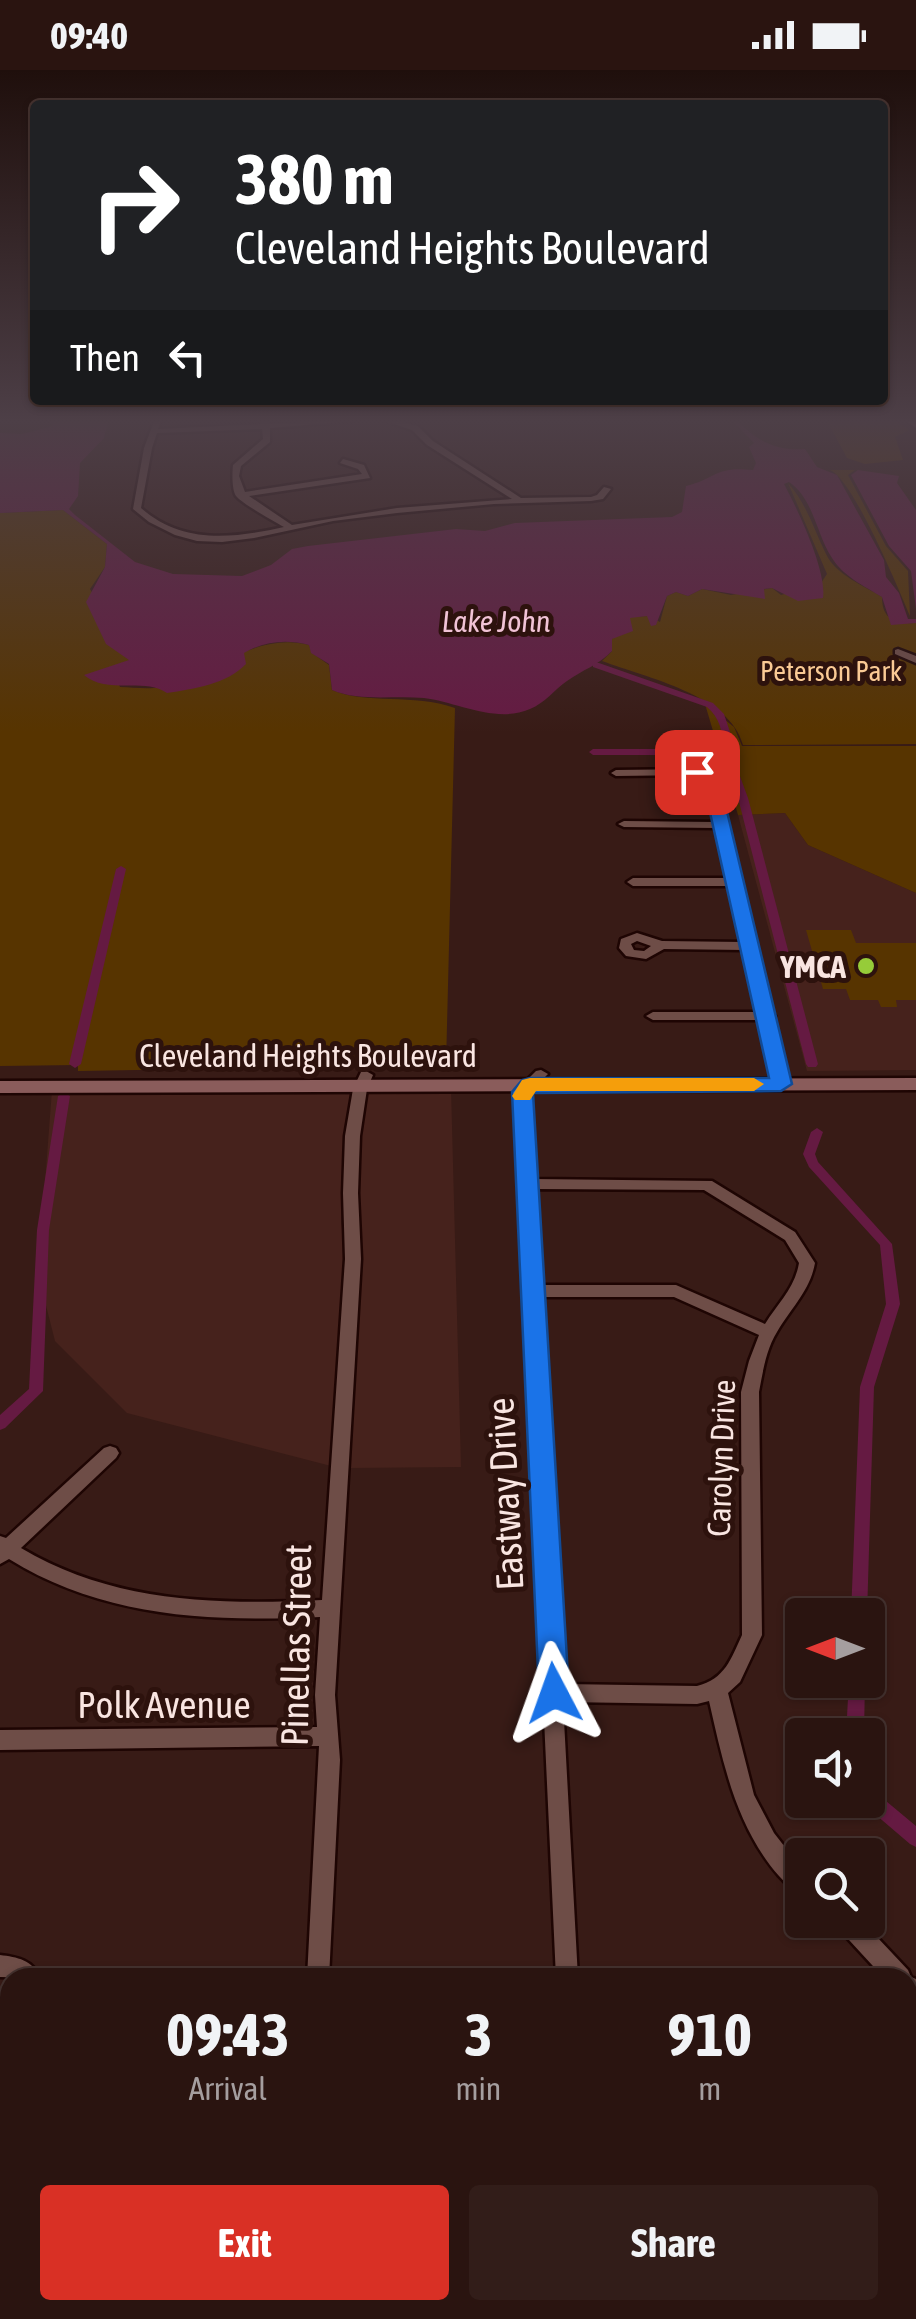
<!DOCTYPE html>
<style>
body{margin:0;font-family:"Asap Condensed",sans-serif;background:#321d19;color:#f1f3f6;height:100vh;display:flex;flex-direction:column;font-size:38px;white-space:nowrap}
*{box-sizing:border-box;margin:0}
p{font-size:32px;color:#a59e9f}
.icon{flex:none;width:55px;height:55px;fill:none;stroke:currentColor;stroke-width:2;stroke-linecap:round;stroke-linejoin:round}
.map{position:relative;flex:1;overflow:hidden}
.side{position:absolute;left:0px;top:1898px;width:918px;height:352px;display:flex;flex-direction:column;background:#2a1410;border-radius:30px 30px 0 0;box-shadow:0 2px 8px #0004,0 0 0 2px #463330}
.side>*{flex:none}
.top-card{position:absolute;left:30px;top:30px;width:858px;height:305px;border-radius:10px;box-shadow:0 2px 8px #0004,0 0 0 2px #463330;background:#202124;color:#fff;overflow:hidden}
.needle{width:65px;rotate:270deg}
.buttons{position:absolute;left:785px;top:1528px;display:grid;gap:20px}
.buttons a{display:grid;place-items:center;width:100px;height:100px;border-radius:10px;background:#2a1410;box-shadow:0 2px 8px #0004,0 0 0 2px #463330;font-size:50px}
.pin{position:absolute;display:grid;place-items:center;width:85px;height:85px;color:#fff;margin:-42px;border-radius:20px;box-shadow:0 5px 15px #0006}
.me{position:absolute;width:110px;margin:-55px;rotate:356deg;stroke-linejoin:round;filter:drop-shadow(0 0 8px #0008)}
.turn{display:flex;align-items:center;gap:35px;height:210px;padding:0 40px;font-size:45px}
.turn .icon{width:130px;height:130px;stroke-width:2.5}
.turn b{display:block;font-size:70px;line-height:85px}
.then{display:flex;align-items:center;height:95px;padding:0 40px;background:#0003;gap:20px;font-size:38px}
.eta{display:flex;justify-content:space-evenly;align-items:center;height:170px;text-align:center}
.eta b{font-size:60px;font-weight:700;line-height:70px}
.cta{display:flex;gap:20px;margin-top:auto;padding:20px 40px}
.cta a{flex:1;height:115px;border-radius:10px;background:#d93025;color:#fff;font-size:40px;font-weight:700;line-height:115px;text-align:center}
.cta a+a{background:#321d19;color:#f1f3f6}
.status{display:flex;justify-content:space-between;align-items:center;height:70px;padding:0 50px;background:#2a1410;direction:ltr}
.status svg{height:28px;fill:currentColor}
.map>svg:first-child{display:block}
.built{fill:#46221c}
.green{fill:#573400}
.water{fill:#651a42}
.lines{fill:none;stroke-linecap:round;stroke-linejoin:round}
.canal{fill:#651a42;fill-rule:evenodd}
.street-casing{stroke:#1e0503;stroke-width:5}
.secondary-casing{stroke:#1e0503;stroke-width:5}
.highway-casing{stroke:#1e0503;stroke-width:4}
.street{fill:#6e4d47;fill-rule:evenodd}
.secondary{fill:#8a5c5b;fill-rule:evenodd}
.highway{fill:#cb808a;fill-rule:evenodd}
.route{fill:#1a73e8;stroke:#114b97;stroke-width:2.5}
.slow{fill:#f59e0b}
.poi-dot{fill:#96cc39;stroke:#2d120d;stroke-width:4}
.labels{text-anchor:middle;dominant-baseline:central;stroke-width:10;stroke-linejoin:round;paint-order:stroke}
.far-park-label{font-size:28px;fill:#faca95;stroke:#2d120d}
.far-water-label{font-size:30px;font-style:italic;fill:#f1c3d6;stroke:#2d120d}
.poi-label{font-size:32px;font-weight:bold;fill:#f9e5e1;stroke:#2d120d;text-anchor:end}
.street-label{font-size:32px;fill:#f9e5e1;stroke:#2d120d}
.near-street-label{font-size:38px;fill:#f9e5e1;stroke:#2d120d}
</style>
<div class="status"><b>09:40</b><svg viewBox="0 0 49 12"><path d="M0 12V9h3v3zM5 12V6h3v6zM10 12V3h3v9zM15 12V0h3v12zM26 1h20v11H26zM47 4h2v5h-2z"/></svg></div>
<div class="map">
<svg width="916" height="2249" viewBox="0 0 916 2249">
<rect width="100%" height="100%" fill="#381b16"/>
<path class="built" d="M785 743 808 775 916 823V1000L807 1001 738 745Z
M451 1018 461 1397 348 1398 356 1152 365 1019Z
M352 1019 341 1152 346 1189 331 1396 127 1343 55 1271 38 1204 52 1020Z"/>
<path class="green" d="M826 349H894L909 360 895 367 903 390 865 394 847 388Z
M830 400H855L848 405 886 476 908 501 910 546C899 520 853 409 830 400Z
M788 413C807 434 814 460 826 484 836 505 863 515 882 527 882 551 897 554 916 553V674L743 675C730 625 647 608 602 591L612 581V569L630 547 648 546 660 552 667 526 676 522 688 526 702 519 731 525 772 518 781 525 821 513 827 504Z
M63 440 107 474 105 497 90 519 130 590 112 597 120 617C132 617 148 620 160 617 212 606 254 561 309 575L312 583 329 595 332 620C367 635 413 623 455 638L446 995 78 1001V995L0 996V443Z
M705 634 734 657 742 676H916V823L808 775 785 743 738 745Z
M806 860H851L856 873H916V930H896L897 937H881L878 930H850L846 919H823Z"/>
<path class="water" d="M50 349H109L104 368 80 393 78 426 69 439 75 445 135 492 173 504 242 506 271 495 292 479 308 476 456 459 485 461 515 453 672 447 682 442 686 416C718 408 714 396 753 400L756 393 749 377 754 373 731 349H735C757 370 773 381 805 379L817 397 837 405 884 490 886 507 899 523 908 549H916V553L891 555 882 527C864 516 843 506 832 488 816 464 814 429 789 412L784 414C798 440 827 501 823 528L798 531 772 518 764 519 765 529 702 519 688 526 676 522 667 526 656 555 651 556 647 546 630 548 633 561 612 569V581C599 595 582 600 567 611 554 620 545 633 530 639 496 654 457 632 424 628 394 625 360 632 332 620L329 594 311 583 309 575C287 569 264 571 244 583L246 594C227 614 194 619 167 623 144 607 107 625 84 605L129 590 106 574 86 532 105 497 107 474 63 440 0 443V363L22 364 53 356Z
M858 400 899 406 897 413 916 440V539L911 501 889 476 851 405Z"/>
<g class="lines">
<path class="canal" d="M593 593H599L713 633 724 644 731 665V682L748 728 818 994 816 997H808L806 994 738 728 724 685H593L589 682 593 679H723C723 662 720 648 707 637L593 597Z
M121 796 126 799 81 994 75 998 69 994 116 799Z
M64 1022 70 1026 49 1160 43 1321 5 1358 0 1360V1345L29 1319 37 1160 58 1026Z
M817 1058 823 1062 815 1084 818 1092 892 1174 900 1234 874 1317 867 1545H851L860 1317 886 1234 880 1175 809 1097 803 1084 811 1062Z
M849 1610H865L864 1665H846Z
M868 1719 874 1721 916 1756V1777L910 1774 862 1733 861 1730H868Z"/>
<g class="street-casing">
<path id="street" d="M155 349H162L158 359 262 354V349H268L269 354 357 349 354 351 270 358V372L241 396 239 406 245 422 362 404 358 399 340 393 343 389 364 395 370 408 249 426 292 455 397 438 512 429 427 375 412 360 379 349H389L418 356 433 371 521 428 591 427 597 425 604 417 611 419 603 429 591 431 494 434 397 443 333 451 254 468 222 472 197 471 175 465 149 452 133 439 144 378ZM262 359 263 369 233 395C232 404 232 420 236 426 244 435 272 450 284 457 234 468 183 475 141 438L152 378 157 363Z
M898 579 916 586V593L895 584V580Z
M695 699 716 708 771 943 775 946 773 949 788 1014 786 1017H776L774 1014 760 950H653L646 946 653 942H758L744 880 664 879 646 889 626 886 619 878 621 869 637 863 662 871 742 872 730 816H633L627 812 633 808H728L717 758 624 757 618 754 624 751 715 752 706 710 694 705 616 706 611 703 616 700ZM637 871 651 876 644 881 634 880 631 874Z
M541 1000 548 1004 529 1023 534 1109 712 1111 795 1162 815 1193C810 1221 791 1238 777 1262 766 1280 763 1301 759 1322L762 1565 740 1612 728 1623 754 1725 774 1763 802 1799V1826C792 1822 787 1814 779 1806 736 1757 723 1693 709 1631L697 1634 563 1632 578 1908H556L515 1022 536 1001ZM534 1119 704 1120 785 1170 799 1193C795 1218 778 1233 765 1254L676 1215H540ZM540 1227H674L759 1265 749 1291 741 1322 742 1565C731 1589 725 1609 697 1616L562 1614Z
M366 1001 373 1005 367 1019 360 1066 358 1123 361 1189 335 1625 340 1690 329 1908H307L319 1676 0 1680V1660L317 1657 315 1625 320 1547C212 1552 104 1548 9 1489L0 1494V1466L6 1468 104 1378 110 1376 116 1378 119 1383 116 1388 21 1478C113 1533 218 1535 322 1530L345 1189 343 1123 345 1066 353 1019 361 1002Z
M835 1850H861L908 1900 911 1907 916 1909V1940L908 1936V1908H884L838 1858Z
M0 1885C17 1887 33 1890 40 1908L0 1907Z
M10 2090V2163L0 2169V2096Z
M286 2240H312V2249H286Z
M572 2240H598L599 2249H573Z
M863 2240H890L894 2249H867Z"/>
</g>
<g class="secondary-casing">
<path id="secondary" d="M916 1008V1020L0 1023V1011Z"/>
</g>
<g class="highway-casing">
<path id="highway" d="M904 349H916V358Z"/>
</g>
<use href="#street" class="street"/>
<use href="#secondary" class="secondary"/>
<use href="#highway" class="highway"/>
</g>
<linearGradient id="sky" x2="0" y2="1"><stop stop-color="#1f0f0c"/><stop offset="0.53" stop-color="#4d3f47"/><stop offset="1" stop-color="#4d3f47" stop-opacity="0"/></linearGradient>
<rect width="916" height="663" fill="url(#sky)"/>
<path class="route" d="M697 698 719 708 792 1014 781 1021 533 1023 569 1623 565 1633 554 1637 543 1633 539 1623 512 1022 522 1010 530 1008H769L703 711 689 702Z"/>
<path class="slow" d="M530 1008H754L764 1014 754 1021H536L530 1030H515L512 1026 522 1010Z"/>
<circle class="poi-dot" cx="866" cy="896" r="10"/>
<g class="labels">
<g class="far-park-label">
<text x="831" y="601">Peterson Park</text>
</g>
<g class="far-water-label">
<text x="496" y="551">Lake John</text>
</g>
<g class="poi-label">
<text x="846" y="896">YMCA</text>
</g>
<g class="street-label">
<text x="308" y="985">Cleveland Heights Boulevard</text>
<text transform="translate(721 1388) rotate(-88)">Carolyn Drive</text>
</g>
<g class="near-street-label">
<text transform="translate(505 1424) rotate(-93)">Eastway Drive</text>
<text transform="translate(296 1575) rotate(-89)">Pinellas Street</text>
<text x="164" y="1634">Polk Avenue</text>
</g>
</g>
</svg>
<div class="buttons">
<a><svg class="needle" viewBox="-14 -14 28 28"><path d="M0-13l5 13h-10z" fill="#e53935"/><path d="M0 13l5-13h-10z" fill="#a59e9f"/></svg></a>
<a><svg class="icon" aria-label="sound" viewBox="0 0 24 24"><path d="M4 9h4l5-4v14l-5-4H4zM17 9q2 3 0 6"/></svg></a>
<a><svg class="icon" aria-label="search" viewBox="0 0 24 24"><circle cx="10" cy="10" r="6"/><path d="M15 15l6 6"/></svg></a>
</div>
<div class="pin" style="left:697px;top:702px;background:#d93025"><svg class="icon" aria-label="arrive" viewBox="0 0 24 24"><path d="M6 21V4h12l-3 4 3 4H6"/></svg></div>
<svg class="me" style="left:554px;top:1623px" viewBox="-20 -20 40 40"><path d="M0-17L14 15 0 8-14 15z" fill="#1a73e8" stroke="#fff" stroke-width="4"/></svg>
<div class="top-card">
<div class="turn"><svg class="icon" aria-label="right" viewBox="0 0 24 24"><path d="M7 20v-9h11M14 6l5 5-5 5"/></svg><div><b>380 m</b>Cleveland Heights Boulevard</div></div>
<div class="then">Then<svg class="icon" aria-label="left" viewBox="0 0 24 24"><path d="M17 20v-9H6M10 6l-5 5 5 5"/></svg></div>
</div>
<section class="side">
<div class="eta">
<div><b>09:43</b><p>Arrival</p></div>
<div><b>3</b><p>min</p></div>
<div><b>910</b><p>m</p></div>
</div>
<div class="cta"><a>Exit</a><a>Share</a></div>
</section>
</div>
